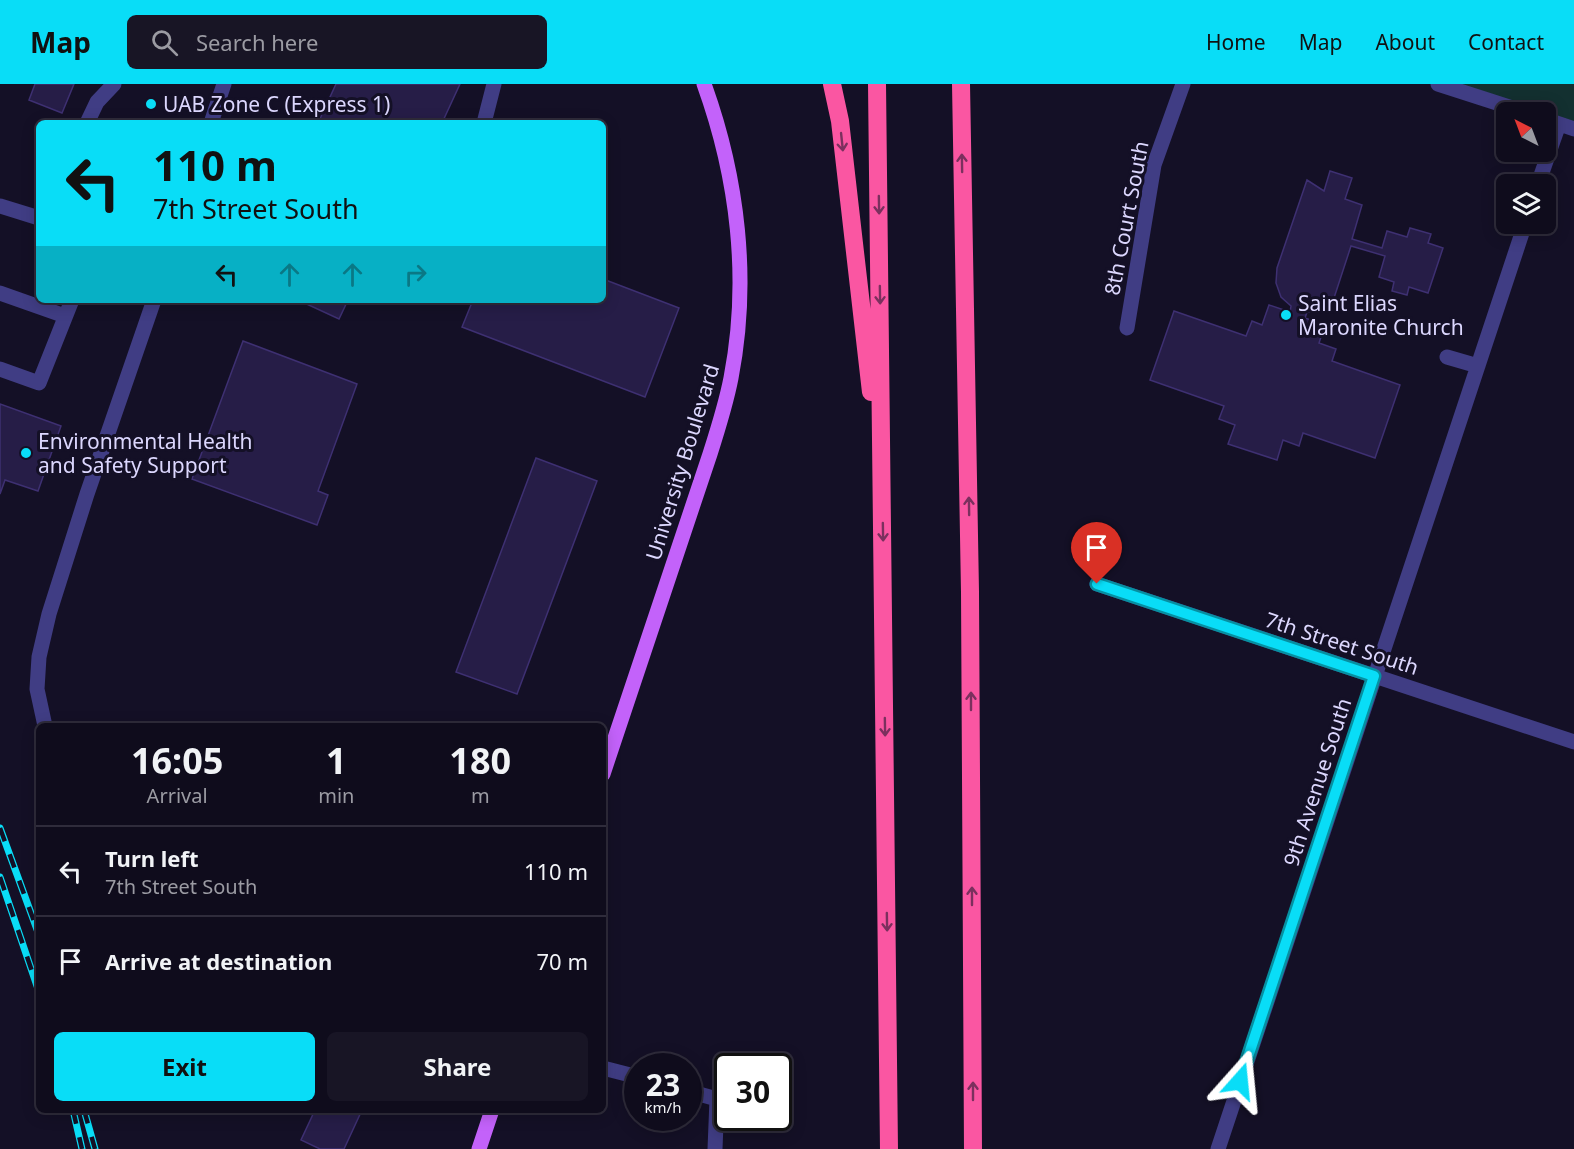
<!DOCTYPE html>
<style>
body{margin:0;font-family:"Noto Sans",sans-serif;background:#181525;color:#f1f3f6;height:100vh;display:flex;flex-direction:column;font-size:22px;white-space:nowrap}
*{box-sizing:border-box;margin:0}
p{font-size:20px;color:#9b9ba3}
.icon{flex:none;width:33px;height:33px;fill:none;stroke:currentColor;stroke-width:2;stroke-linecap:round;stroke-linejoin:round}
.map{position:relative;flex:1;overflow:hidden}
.drawer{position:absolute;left:36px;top:639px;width:570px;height:390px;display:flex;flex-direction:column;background:#0f0c1c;border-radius:9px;box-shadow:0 3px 15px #0003,0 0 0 2px #2f2c3b}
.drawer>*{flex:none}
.hud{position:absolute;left:36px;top:36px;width:570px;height:183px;border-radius:9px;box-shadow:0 3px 15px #0003,0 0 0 2px #2f2c3b;background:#09ddf7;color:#111;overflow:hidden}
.needle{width:39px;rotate:318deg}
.buttons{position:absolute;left:1496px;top:18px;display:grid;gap:12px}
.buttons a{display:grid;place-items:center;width:60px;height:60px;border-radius:9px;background:#0f0c1c;box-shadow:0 3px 15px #0003,0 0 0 2px #2f2c3b;font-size:30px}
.speed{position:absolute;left:624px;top:969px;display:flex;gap:12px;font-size:30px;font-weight:700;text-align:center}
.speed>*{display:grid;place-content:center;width:78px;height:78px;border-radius:50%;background:#0f0c1c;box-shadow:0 3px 15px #0003,0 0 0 2px #2f2c3b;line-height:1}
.speed small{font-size:15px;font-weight:400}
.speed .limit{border:3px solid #111;border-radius:9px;background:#fff;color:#111}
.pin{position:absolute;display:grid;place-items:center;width:51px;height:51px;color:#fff;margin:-62px -26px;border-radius:50% 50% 50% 0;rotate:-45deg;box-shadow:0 0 6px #0007}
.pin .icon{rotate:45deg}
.me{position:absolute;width:66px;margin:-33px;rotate:18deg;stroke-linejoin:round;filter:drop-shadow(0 0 4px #0008)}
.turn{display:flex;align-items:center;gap:21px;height:126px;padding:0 18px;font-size:27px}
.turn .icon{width:78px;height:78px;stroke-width:2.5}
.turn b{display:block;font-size:42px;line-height:51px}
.lanes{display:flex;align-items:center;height:57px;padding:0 18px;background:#0003;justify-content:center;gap:30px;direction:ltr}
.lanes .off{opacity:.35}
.eta{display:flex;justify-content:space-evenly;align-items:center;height:102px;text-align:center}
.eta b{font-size:36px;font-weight:700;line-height:42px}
.primary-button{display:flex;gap:12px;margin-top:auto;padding:12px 18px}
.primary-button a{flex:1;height:69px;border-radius:9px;background:#09ddf7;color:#111;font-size:24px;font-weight:700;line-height:69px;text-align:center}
.primary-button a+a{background:#181525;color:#f1f3f6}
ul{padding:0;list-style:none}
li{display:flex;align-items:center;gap:18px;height:90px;padding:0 18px;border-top:2px solid #2f2c3b}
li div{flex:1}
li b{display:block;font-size:22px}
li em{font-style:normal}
header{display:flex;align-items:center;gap:36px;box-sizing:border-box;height:84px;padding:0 30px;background:#09ddf7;color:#111}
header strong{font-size:28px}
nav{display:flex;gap:33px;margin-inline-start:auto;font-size:21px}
.search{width:420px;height:54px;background:#181525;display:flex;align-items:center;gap:15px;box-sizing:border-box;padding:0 21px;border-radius:9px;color:#9b9ba3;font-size:22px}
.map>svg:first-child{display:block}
.green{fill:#133030}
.building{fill:#261d47;stroke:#3e3072;stroke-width:1.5}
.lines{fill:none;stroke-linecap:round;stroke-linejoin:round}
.minor{stroke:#403d84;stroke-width:15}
.major{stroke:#c362fa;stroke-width:15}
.highway{stroke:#fa56a2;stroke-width:18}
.rail-casing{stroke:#09ddf7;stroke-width:7}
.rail{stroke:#141026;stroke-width:4.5;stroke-dasharray:14;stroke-linecap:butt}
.oneway{stroke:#7b305e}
.route-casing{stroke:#0690a1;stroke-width:15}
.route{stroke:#09ddf7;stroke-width:10}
.poi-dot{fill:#09ddf7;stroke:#141026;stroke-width:2}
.labels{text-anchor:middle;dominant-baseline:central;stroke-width:6;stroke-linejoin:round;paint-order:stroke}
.poi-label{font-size:21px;fill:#dcd7fe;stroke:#141026;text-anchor:start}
.street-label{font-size:21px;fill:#dcd7fe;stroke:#141026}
</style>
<header>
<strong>Map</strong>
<div class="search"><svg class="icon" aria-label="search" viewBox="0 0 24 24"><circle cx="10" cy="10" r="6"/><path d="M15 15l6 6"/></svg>Search here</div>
<nav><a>Home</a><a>Map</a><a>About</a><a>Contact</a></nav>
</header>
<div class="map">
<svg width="1574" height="1065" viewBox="0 0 1574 1065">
<rect width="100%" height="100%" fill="#141026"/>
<path class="green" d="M1438 0H1574V45L1545 28H1524Z"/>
<path class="building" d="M35 0H74L62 29 29 16Z
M336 0H460L442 39H318Z
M1330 87 1352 94 1345 115 1362 121 1352 155 1382 164 1387 147 1407 153 1410 144 1431 150 1428 159 1443 164 1428 209 1409 203 1407 211 1392 207 1394 198 1379 193 1385 172 1351 162 1333 217 1322 226 1307 228 1305 234 1325 241 1319 259 1336 265 1332 277 1400 301 1375 374 1303 349 1299 362 1283 356 1277 376 1228 360 1235 341 1219 335 1224 322 1150 296 1174 227 1246 252 1252 237 1262 241 1269 221 1290 228 1291 222 1281 213 1276 199 1277 184 1307 96 1324 107Z
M603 195 679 224 645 313 462 243 473 216H603Z
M298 216H348L339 235Z
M243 257 357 300 318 407 328 411 317 441 192 395Z
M0 320 61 342 38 407 5 396 0 410Z
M536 374 597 397 517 610 456 588Z
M315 1026H362L344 1065H320L301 1056Z"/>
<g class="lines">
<path class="minor" d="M1438 0 1525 28
M1545 35 1574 45
M87 39 97 18 114 0
M211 39 224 0
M484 39 494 0
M1538 100 1559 40
M0 122 39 134
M0 209 65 232
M1127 244 1154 81 1183 0
M1447 273 1478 282
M0 285 39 299 72 216
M1097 500 1574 658
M45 642 37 605 39 573 49 530 87 410 154 216
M603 984 638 993
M688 1007 717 1015 715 1065
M1218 1065 1525 140"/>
<path class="major" d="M603 690 710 370C718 345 726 320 731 294 750 196 738 94 704 0
M479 1065 492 1026"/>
<path class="highway" d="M832 0 840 37 871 308
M877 0 889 1065
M961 0 970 508 973 1065"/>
<g class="rail-casing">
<path id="rail" d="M0 744 39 851
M0 793 39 908
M73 1026 82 1065
M84 1026 95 1065"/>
</g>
<use href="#rail" class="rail"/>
</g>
<defs><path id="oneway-shaft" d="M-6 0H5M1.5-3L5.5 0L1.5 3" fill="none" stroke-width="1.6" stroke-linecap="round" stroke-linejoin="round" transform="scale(1.5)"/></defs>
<g class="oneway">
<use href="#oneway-shaft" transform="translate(842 58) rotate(84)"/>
<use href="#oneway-shaft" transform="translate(962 79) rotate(-91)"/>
<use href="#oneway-shaft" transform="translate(879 121) rotate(89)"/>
<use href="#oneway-shaft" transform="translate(880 211) rotate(89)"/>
<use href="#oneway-shaft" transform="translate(969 422) rotate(-91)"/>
<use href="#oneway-shaft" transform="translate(883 448) rotate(89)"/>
<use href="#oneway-shaft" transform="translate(971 617) rotate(-90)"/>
<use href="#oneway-shaft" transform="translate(885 643) rotate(89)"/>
<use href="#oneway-shaft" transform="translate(972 812) rotate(-90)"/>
<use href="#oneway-shaft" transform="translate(887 838) rotate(89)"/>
<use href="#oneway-shaft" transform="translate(973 1007) rotate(-90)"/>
</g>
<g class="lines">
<g class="route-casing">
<path id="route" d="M1097 500 1374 592 1240 997"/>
</g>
<use href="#route" class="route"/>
</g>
<g class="poi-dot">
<circle cx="151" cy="20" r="6"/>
<circle cx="1286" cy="231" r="6"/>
<circle cx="26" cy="369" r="6"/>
</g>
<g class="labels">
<g class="poi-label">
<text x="163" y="20">UAB Zone C (Express 1)</text>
<text x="1298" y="219">Saint Elias<tspan x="1298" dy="24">Maronite Church</tspan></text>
<text x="38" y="357">Environmental Health<tspan x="38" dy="24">and Safety Support</tspan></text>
</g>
<g class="street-label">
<text transform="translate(1126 134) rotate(-79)">8th Court South</text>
<text transform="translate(682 378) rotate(-73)">University Boulevard</text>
<text transform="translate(1342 559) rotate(18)">7th Street South</text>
<text transform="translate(1317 698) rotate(-72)">9th Avenue South</text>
</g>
</g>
</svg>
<div class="buttons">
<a><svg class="needle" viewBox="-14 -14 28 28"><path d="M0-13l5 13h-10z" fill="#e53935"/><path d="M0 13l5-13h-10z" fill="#9b9ba3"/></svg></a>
<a><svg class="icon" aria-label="layers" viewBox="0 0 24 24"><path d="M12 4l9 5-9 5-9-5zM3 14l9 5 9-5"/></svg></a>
</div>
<div class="speed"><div>23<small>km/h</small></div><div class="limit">30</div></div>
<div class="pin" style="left:1097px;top:500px;background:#d93025"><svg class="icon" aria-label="arrive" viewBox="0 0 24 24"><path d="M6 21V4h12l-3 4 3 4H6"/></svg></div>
<svg class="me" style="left:1240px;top:997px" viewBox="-20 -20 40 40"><path d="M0-17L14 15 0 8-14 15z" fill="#09ddf7" stroke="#fff" stroke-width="4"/></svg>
<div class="hud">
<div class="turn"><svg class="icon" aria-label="left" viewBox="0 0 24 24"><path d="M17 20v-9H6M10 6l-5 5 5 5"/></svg><div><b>110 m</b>7th Street South</div></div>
<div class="lanes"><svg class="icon" aria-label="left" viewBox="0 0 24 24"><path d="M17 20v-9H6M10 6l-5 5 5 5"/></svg><svg class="icon off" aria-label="ahead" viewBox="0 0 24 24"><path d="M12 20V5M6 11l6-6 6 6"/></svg><svg class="icon off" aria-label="ahead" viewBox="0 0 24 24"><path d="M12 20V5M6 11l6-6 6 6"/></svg><svg class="icon off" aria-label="right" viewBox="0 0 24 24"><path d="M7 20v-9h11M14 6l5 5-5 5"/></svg></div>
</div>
<section class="drawer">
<div class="eta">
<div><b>16:05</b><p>Arrival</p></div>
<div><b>1</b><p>min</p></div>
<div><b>180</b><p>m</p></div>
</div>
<ul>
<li><svg class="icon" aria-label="left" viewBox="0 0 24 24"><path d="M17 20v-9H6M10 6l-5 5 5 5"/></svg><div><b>Turn left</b><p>7th Street South</p></div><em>110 m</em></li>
<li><svg class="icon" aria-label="arrive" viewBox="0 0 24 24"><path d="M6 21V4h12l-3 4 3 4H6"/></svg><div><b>Arrive at destination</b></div><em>70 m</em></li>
</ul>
<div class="primary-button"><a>Exit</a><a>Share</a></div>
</section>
</div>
